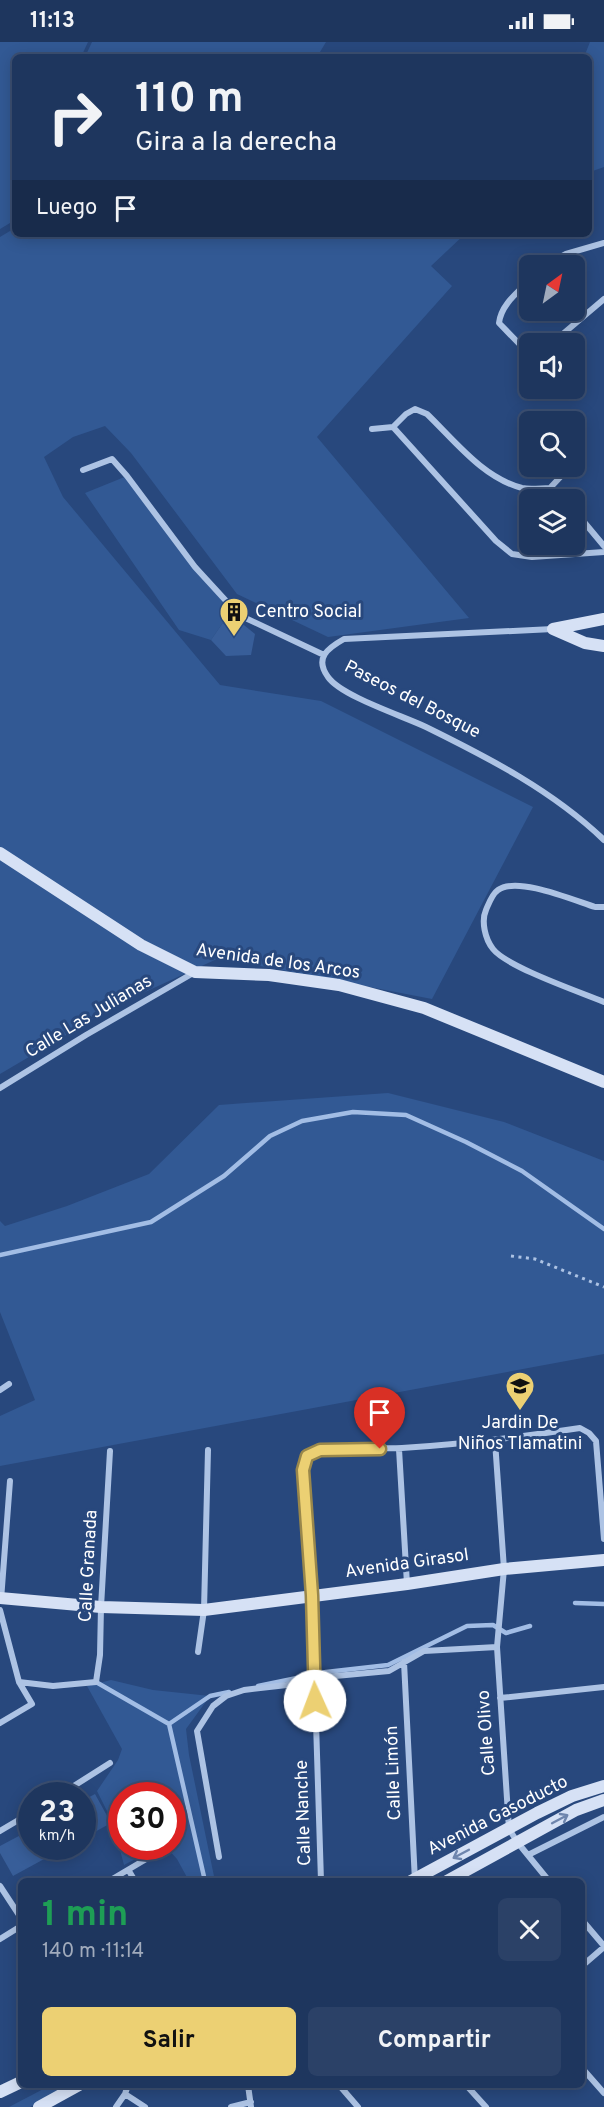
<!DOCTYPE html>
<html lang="es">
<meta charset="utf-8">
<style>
body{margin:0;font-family:Overpass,sans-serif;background:#2b4167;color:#f1f3f6;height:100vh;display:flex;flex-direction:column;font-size:22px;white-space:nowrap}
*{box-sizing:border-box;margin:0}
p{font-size:20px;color:#a1abbc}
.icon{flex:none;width:33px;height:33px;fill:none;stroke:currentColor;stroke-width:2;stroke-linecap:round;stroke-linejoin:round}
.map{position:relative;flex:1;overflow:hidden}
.side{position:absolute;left:18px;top:1836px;width:567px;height:210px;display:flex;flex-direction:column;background:#1e365e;border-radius:9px;box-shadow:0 3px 15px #0003,0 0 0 2px #3c5073}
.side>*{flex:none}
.guide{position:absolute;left:12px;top:12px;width:580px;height:183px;border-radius:9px;box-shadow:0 3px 15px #0003,0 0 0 2px #3c5073;background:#1e365e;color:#f1f3f6;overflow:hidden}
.needle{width:39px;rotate:33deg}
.fabs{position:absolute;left:519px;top:213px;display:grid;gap:12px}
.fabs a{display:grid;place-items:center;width:66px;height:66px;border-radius:9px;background:#1e365e;box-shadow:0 3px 15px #0003,0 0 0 2px #3c5073;font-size:30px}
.speed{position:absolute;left:18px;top:1740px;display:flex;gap:12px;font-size:30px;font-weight:700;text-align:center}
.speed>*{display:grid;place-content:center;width:78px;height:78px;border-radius:50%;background:#1e365e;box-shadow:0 3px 15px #0003,0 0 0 2px #3c5073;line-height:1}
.speed small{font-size:15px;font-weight:400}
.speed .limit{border:9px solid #d22;background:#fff;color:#111}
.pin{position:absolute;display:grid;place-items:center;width:51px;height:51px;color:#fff;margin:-62px -26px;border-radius:50% 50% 50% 0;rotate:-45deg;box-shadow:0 0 6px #0007}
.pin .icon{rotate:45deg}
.me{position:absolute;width:66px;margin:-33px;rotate:358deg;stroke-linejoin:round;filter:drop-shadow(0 0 4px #0008)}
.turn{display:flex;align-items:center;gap:21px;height:126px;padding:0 24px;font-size:27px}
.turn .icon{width:78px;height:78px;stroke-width:2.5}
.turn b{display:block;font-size:42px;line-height:51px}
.then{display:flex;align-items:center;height:57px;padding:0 24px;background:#0003;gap:12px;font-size:22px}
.round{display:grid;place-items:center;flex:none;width:63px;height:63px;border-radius:9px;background:#2b4167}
.headline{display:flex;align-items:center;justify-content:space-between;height:102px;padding:0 24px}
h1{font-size:36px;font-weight:700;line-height:45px;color:#1e9e55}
.cta{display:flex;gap:12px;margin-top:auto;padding:12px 24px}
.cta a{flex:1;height:69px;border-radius:9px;background:#ecd073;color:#111;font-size:24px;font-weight:700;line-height:69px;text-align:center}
.cta a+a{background:#2b4167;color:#f1f3f6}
.status{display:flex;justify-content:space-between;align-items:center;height:42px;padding:0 30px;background:#1e365e;direction:ltr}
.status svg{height:16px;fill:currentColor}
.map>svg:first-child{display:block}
.green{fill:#325994}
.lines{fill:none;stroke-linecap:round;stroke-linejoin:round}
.stream{stroke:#a2bde5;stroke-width:4.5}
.building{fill:#385e99}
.path{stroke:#adc3e4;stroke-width:3;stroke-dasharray:3 4.5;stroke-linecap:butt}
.street{stroke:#adc3e4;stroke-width:6}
.secondary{stroke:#d6e1f5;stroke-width:12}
.oneway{stroke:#6e85ad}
.route-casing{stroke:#99874b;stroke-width:15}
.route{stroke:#ecd073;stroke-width:10}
.labels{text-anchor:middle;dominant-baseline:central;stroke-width:6;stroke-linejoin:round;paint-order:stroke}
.poi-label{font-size:18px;fill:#fff;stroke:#28487d;text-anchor:start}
.street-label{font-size:18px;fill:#fff;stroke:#28487d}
</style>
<div class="status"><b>11:13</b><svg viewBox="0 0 49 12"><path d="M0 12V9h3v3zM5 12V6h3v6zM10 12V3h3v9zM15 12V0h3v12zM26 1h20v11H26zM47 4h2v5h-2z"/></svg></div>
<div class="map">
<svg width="604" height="2065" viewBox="0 0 604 2065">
<rect width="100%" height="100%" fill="#28487d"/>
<path class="green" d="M0 0H88L81 15H15V178L0 187Z
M92 0H326L317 15H85Z
M590 0H604V125L590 130V15H584Z
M15 186V192H465L431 224 452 244 317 395 469 576 328 595 237 552 131 411 105 384 73 395 44 415 63 455 220 643 321 659 533 765 432 957 219 916 119 962 0 1032V195Z
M127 434 239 579 222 582 211 598 179 588 85 451Z
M388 1051 504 1080 604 1119V1312L0 1424V1374L35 1358 0 1270V1179L5 1184 67 1164 149 1132 219 1063Z
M111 1638 153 1648 210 1654 186 1687 189 1713 215 1839H189L177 1817 166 1805 172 1804V1754H122V1804L158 1805 124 1823 113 1781 97 1749 118 1718 122 1707 87 1644Z
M51 2043H71L30 2065H9Z"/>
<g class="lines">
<path class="stream" d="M0 1213 151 1180 224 1134 270 1094 302 1079 353 1070 406 1073 466 1100 522 1129 604 1187
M575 1561 604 1562
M96 1640 169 1682 205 1839
M258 1644 326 1630 388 1623 467 1584 493 1583 506 1591 530 1584
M169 1682 210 1654 229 1650"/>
</g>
<path class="building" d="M239 579 255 592 251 613 226 614 211 598 222 582Z
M95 1752 111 1781 82 1797V1759Z
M32 1787V1804H68L13 1834 0 1811V1804Z"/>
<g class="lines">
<path class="path" d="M511 1214 535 1217 604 1245"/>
<path class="street" d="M544 224 566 212 604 201
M530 238C517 251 501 263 499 281L530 313
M551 302 604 257
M393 385 406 372 415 367 427 372C455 399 483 436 522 446 531 448 541 446 550 446L565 430
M372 387 393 385 496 499 512 512 532 515 604 510
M83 428 112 417 127 434 195 525 239 573 324 613
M550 446 564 458
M574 468 604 504
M553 587 344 597C328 606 314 616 328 635 341 654 403 674 426 685 489 716 553 749 604 798
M604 865H595C573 858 517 834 498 848 492 852 489 861 486 868 481 879 485 897 493 907 507 925 580 950 604 960
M0 1046 86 993 195 930
M0 1348 9 1342
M495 1399 504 1527 497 1605 509 1787 518 1801 549 1839
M399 1407 407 1542
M1 1558 10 1439
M0 1568 19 1640 32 1662 0 1681
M198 1610 204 1568 208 1408
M404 1620 415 1839
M19 1640 53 1644 96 1640 100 1613 101 1565 110 1409
M500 1656 604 1645
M58 1754 110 1721
M0 1789 32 1770
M528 1813 604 1775
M219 1815 197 1689 213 1664 226 1654 244 1648 287 1643 314 1636 389 1629 424 1609 497 1605
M129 1829 135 1839
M109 1839 153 1813
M321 1839 312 1553 303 1428 307 1414C335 1401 372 1408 402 1406 462 1402 521 1395 580 1386L589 1391 596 1399 604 1497
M0 1844 21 1876
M582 1878 604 1904
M0 1897 21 1884
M582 1924 604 1905
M582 2026 604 2051
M248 2043 251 2065
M339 2043 358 2065
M466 2043 486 2065
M125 2052 145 2065
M116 2065 125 2052 128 2043
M231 2065 251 2060"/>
<path class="secondary" d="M553 587 585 601 604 604
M553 587 604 577
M0 811 141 903 195 930 269 933 339 943 424 966 604 1040
M0 1556 101 1565 204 1568 407 1542 504 1527 604 1518
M411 1839 537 1771 572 1754 604 1744
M447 1839 576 1768 604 1758
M0 2050 21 2040
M39 2065 79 2043"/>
</g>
<defs><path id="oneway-shaft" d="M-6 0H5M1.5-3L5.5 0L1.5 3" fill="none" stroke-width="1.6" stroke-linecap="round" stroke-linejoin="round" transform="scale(1.5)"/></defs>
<g class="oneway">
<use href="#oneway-shaft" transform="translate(560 1777) rotate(-28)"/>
<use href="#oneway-shaft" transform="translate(461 1812) rotate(152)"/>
</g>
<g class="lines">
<g class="route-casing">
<path id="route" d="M315 1659 312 1553 303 1428 307 1414 320 1408 380 1407"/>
</g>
<use href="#route" class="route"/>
</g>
<defs>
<g id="building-pin" transform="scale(1.5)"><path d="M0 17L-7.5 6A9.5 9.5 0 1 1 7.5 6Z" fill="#ecd073" stroke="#28487d"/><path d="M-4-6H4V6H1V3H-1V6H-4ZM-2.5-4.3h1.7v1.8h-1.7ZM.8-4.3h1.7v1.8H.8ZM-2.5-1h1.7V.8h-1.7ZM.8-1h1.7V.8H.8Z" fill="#111"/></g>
<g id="school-pin" transform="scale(1.5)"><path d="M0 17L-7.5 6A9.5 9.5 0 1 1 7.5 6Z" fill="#ecd073" stroke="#28487d"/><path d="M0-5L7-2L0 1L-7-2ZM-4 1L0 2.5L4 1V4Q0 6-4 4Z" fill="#111"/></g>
</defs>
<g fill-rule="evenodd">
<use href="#building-pin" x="234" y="570"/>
<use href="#school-pin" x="520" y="1344"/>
</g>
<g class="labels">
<g class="poi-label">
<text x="255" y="570">Centro Social</text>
<text x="520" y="1381" text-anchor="middle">Jardin De<tspan x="520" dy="21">Niños Tlamatini</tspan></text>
</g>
<g class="street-label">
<text transform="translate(412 658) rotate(27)">Paseos del Bosque</text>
<text transform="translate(278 920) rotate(8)">Avenida de los Arcos</text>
<text transform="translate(89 975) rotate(-31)">Calle Las Julianas</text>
<text transform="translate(407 1522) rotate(-8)">Avenida Girasol</text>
<text transform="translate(89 1524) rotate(-87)">Calle Granada</text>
<text transform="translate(487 1691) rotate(-94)">Calle Olivo</text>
<text transform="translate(394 1731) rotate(-92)">Calle Limón</text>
<text transform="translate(304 1771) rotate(-92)">Calle Nanche</text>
<text transform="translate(498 1774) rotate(-27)">Avenida Gasoducto</text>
</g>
</g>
</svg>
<div class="fabs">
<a><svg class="needle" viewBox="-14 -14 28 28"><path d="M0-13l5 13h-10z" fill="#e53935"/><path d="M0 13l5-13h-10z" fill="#a1abbc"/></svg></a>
<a><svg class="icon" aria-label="sound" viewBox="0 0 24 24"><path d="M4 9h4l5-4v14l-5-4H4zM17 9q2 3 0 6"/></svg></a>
<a><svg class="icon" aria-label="search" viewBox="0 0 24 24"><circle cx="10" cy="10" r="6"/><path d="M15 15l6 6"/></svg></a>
<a><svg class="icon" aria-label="layers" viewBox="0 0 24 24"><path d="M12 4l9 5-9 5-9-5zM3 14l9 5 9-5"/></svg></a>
</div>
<div class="speed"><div>23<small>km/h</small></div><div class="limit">30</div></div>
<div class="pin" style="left:380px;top:1407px;background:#d93025"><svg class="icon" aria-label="arrive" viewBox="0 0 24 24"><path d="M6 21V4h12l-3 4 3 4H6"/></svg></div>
<svg class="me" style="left:315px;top:1659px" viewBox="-20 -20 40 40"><circle r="19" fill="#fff"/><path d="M0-13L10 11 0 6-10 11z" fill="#ecd073"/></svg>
<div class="guide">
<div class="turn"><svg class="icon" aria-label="right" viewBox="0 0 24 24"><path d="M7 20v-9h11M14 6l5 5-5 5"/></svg><div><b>110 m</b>Gira a la derecha</div></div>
<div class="then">Luego<svg class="icon" aria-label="arrive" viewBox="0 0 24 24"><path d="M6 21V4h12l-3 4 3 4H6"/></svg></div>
</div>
<section class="side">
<div class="headline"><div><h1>1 min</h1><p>140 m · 11:14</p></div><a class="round"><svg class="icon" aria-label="close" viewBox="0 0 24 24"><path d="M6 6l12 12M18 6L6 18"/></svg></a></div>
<div class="cta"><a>Salir</a><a>Compartir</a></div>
</section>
</div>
